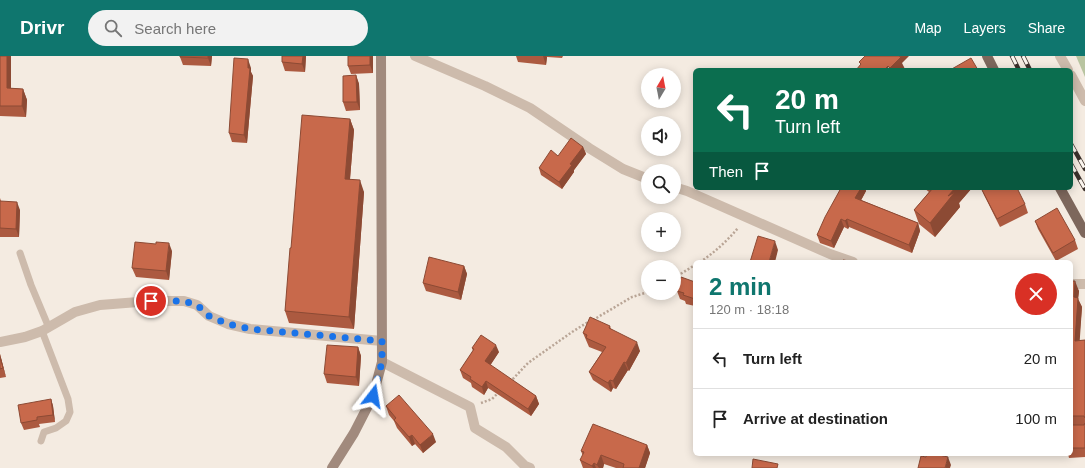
<!DOCTYPE html>
<meta charset="utf-8">
<style>
body{margin:0;font-family:Arial,sans-serif;background:#f2f2f2;color:#222;height:100vh;display:flex;flex-direction:column;font-size:15px;white-space:nowrap}
*{box-sizing:border-box;margin:0}
p{font-size:13px;color:#767676}
.icon{flex:none;width:22px;height:22px;fill:none;stroke:currentColor;stroke-width:2;stroke-linecap:round;stroke-linejoin:round}
.map{position:relative;flex:1;overflow:hidden}
.details{position:absolute;left:693px;top:204px;width:380px;height:196px;display:flex;flex-direction:column;background:#fff;border-radius:6px;box-shadow:0 2px 10px #0003}
.details>*{flex:none}
.guide{position:absolute;left:693px;top:12px;width:380px;height:122px;border-radius:6px;box-shadow:0 2px 10px #0003;background:#0b6e4f;color:#fff;overflow:hidden}
.needle{width:26px;rotate:10deg}
.tools{position:absolute;left:641px;top:12px;display:grid;gap:8px}
.tools a{display:grid;place-items:center;width:40px;height:40px;border-radius:50%;background:#fff;box-shadow:0 2px 10px #0003;font-size:20px}
.pin{position:absolute;display:grid;place-items:center;width:34px;height:34px;color:#fff;margin:-17px;border:2px solid #fff;border-radius:50%;box-shadow:0 1px 4px #0007}
.me{position:absolute;width:44px;margin:-22px;rotate:14deg;stroke-linejoin:round;filter:drop-shadow(0 0 3px #0008)}
.turn{display:flex;align-items:center;gap:14px;height:84px;padding:0 16px;font-size:18px}
.turn .icon{width:52px;height:52px;stroke-width:2.5}
.turn b{display:block;font-size:28px;line-height:34px}
.then{display:flex;align-items:center;height:38px;padding:0 16px;background:#0003;gap:8px;font-size:15px}
.round{display:grid;place-items:center;flex:none;width:42px;height:42px;border-radius:21px;background:#f2f2f2}
.overview{display:flex;align-items:center;justify-content:space-between;height:68px;padding:0 16px}
h1{font-size:24px;font-weight:700;line-height:30px;color:#0f766e}
ul{padding:0;list-style:none}
li{display:flex;align-items:center;gap:12px;height:60px;padding:0 16px;border-top:1px solid #e0e0e0}
li div{flex:1}
li b{display:block;font-size:15px}
li em{font-style:normal}
header{display:flex;align-items:center;gap:24px;box-sizing:border-box;height:56px;padding:0 20px;background:#0f766e;color:#fff}
header strong{font-size:19px}
nav{display:flex;gap:22px;margin-inline-start:auto;font-size:14px}
.search{width:280px;height:36px;background:#f2f2f2;display:flex;align-items:center;gap:10px;box-sizing:border-box;padding:0 14px;border-radius:22px;color:#767676;font-size:15px}
.map>svg:first-child{display:block}
.green{fill:#b8c4a0}
.lines{fill:none;stroke-linecap:round;stroke-linejoin:round}
.path{stroke:#b9a596;stroke-width:2.5;stroke-dasharray:2 2;stroke-linecap:butt}
.lane{stroke:#cdbbac;stroke-width:7}
.street{stroke:#cdbbac;stroke-width:10}
.secondary{stroke:#a18a7d;stroke-width:10}
.primary{stroke:#7d675c;stroke-width:10}
.rail-casing{stroke:#3b302b;stroke-width:4.5}
.rail{stroke:#fbf5ee;stroke-width:3;stroke-dasharray:9;stroke-linecap:butt}
.wall{fill:#ac5a40}
.shaded-wall{fill:#8c4a34}
.building{fill:#c8694b;stroke:#8c4a34}
.route{stroke:#1a73e8;stroke-width:7;stroke-dasharray:0 12.6}
</style>
<header>
<strong>Drivr</strong>
<div class="search"><svg class="icon" aria-label="search" viewBox="0 0 24 24"><circle cx="10" cy="10" r="6"/><path d="M15 15l6 6"/></svg>Search here</div>
<nav><a>Map</a><a>Layers</a><a>Share</a></nav>
</header>
<div class="map">
<svg width="1085" height="412" viewBox="0 0 1085 412">
<rect width="100%" height="100%" fill="#f4ebe1"/>
<path class="green" d="M1076 0H1085V21Z"/>
<g class="lines">
<path class="path" d="M700 206C714 197 727 185 738 172
M674 222 695 209
M593 264 632 241 648 236
M510 326 528 307 572 276 588 266
M481 347 492 343 499 336"/>
<path class="lane" d="M20 197 31 229 49 272
M41 385 44 376 56 372 66 365 70 356 68 343 42 275"/>
<path class="street" d="M415 0 485 30 530 52 589 92 623 113 648 123
M1060 0 1068 14
M1071 19 1085 45
M674 131 687 135 830 198 853 206
M1071 228H1085
M0 286 25 281 42 275 75 256 100 249 151 245H184L197 249 209 260 228 268 250 273 382 285
M382 306 470 351 475 372 506 391 525 410 530 412"/>
<path class="secondary" d="M332 412 354 377 373 340 382 306 381 0"/>
<path class="primary" d="M987 0 994 14
M1060 132 1085 177"/>
<g class="rail-casing">
<path id="rail" d="M1012 0 1019 14
M1023 0 1030 14
M1071 88 1085 113
M1071 108 1085 133"/>
</g>
<use href="#rail" class="rail"/>
</g>
<path class="wall" d="M0 0 11 32 23 33 27 44 26 61 0 60Z
M212 0 211 10 183 9 180 1Z
M282 0H306L305 16 285 15 282 6Z
M348 0H373V17L351 18 348 10Z
M516 0H563L562 2 547 1 546 9 518 6Z
M251 12V16L253 20 247 87 232 86 229 77Z
M356 19 359 28 360 54 346 55 343 46Z
M350 63 354 74 350 123 364 136 354 273 289 267 285 255 291 192Z
M583 91 586 98 574 114V116L562 133 541 119 539 112 558 100Z
M841 132H865L866 135 861 144 918 167 920 175 912 197 849 171 848 173 844 171 834 192 820 187 817 179Z
M924 132H972L959 147 960 151 935 181 919 168 914 154 929 136Z
M981 132 1025 148 1028 157 1000 171 984 139Z
M0 142 1 145 20 154 19 181H0Z
M1035 165 1075 184 1078 193 1056 205 1038 173Z
M172 195 169 224 136 221 132 212Z
M464 210 467 218 461 244 426 235 423 227Z
M1071 225 1079 235 1078 243 1082 251 1079 285 1085 284V401L1069 402 1068 398H1071Z
M695 226V250L686 248 685 245 680 243 677 235Z
M610 270 611 273 640 295 629 315 628 314 616 333 613 332 611 336 593 324 589 316 602 296 589 291 583 277Z
M358 291 361 300 359 330 327 327 324 318Z
M472 292 499 296 490 309 536 340 539 348 531 360 488 332 484 339 472 331 471 327 463 322 460 314 473 295Z
M0 298 6 321 0 322Z
M51 343 53 350 55 366 39 368 40 371 24 374 21 367Z
M386 350 436 386 423 397 415 388 412 390 397 372 394 365 389 359Z
M647 389 650 397 645 412H616L604 408 603 412H583L580 404 583 400 581 395Z"/>
<path class="shaded-wall" d="M7 0H11V42L7 32Z
M208 0H212L211 10 208 2Z
M303 0H306L305 16 302 8Z
M370 0H373V17L370 9Z
M543 0H546L547 1 546 9Z
M897 0H909L902 7 905 13 904 14H890V12Z
M248 3 251 12V16L253 20 247 87 244 79Z
M888 10 889 14H884Z
M356 19 359 28 360 54 357 46Z
M23 33 27 44 26 61 22 50Z
M350 63 354 74 349 135 345 123Z
M583 91 586 98 574 114V116L562 133 559 126 570 108Z
M360 124 364 136 354 273 349 261Z
M861 132H865L866 135 858 150 855 142Z
M955 132H972L959 147 960 151 935 181 930 167 948 140Z
M17 146 20 154 19 181 16 173Z
M841 163 844 171 834 192 831 185Z
M847 163 849 171 848 173 845 165Z
M918 167 920 175 912 197 909 189Z
M775 185 778 194 775 206H769Z
M169 187 172 195 169 224 166 215Z
M464 210 467 218 461 244 458 236Z
M1075 225 1079 235 1078 243 1082 251 1079 295 1075 285 1074 241Z
M637 286 640 295 629 315 626 307Z
M496 289 499 296 488 313 485 305Z
M358 291 361 300 359 330 356 321Z
M0 298 6 321 3 312 0 301Z
M624 306 628 314 616 333 613 325Z
M610 324 613 332 611 336 608 327Z
M486 325 488 332 484 339 482 331Z
M536 340 539 348 531 360 528 353Z
M51 343 53 350 55 366 53 359Z
M433 378 436 386 423 397 420 389Z
M412 379 415 388 412 390 409 381Z
M647 389 650 397 645 412H639Z
M601 399 604 408 603 412H599L597 409Z
M948 401 951 409 950 412H945Z
M594 407 596 412H593L592 410Z"/>
<path class="building" d="M0 0H7V32L23 33 22 50H0Z
M180 0H208V2L180 1Z
M282 0H303L302 8 282 6Z
M348 0H370V9L348 10Z
M865 0H899L901 1 890 12 888 10 884 14H856L861 8 859 6Z
M234 2 248 3V12H250L244 79 229 77Z
M971 2 978 14H950Z
M356 19 357 46H343V20Z
M302 59 350 63 345 123 360 124 349 261 285 255 290 192H291Z
M571 82 583 91 570 108 572 109 559 126 539 112 551 94 558 100Z
M841 132H861L855 142 918 167 909 189 847 163 845 165 841 163 831 185 817 179 825 161Z
M933 132H955L948 140 955 136 930 167 914 154Z
M981 132H1017L1025 148 997 163Z
M0 145 17 146 16 173 0 172Z
M1057 152 1075 184 1053 197 1035 165Z
M758 180 775 185 769 206H750Z
M135 186 156 188V186L169 187 166 215 132 212Z
M429 201 464 210 458 236 423 227Z
M843 204 855 206H843Z
M681 221 695 226V243L683 239 684 237 677 235Z
M1071 225H1075L1074 241 1078 242 1075 285 1085 284V362L1084 360H1071Z
M590 261 610 270 609 272 637 286 626 307 624 306 613 325 610 324 608 327 589 316 606 291 586 282 587 279 583 277Z
M481 279 496 289 485 305 536 340 528 353 486 325 482 331 470 323 471 321 460 314 474 293 472 292Z
M327 289 358 291 356 321 324 318Z
M0 301 3 312 0 313Z
M399 339 433 378 420 389 412 379 409 381 394 364 396 362 386 350Z
M51 343 53 359 37 361V364L21 367 18 349Z
M1085 367V392H1071V369H1084Z
M593 368 647 389 639 412H623L624 408 601 399 597 409 594 407 592 410 580 404 584 396 581 395Z
M926 398H935L948 401 945 412H918L921 400 926 401Z
M753 403 778 408 777 412H752Z"/>
<g class="lines">
<path class="route" d="M151 245H184L197 249 209 260 228 268 250 273 382 285V306L373 340"/>
</g>
</svg>
<div class="tools">
<a><svg class="needle" viewBox="-14 -14 28 28"><path d="M0-13l5 13h-10z" fill="#e53935"/><path d="M0 13l5-13h-10z" fill="#767676"/></svg></a>
<a><svg class="icon" aria-label="sound" viewBox="0 0 24 24"><path d="M4 9h4l5-4v14l-5-4H4zM17 9q2 3 0 6"/></svg></a>
<a><svg class="icon" aria-label="search" viewBox="0 0 24 24"><circle cx="10" cy="10" r="6"/><path d="M15 15l6 6"/></svg></a>
<a>+</a>
<a>−</a>
</div>
<div class="pin" style="left:151px;top:245px;background:#d93025"><svg class="icon" aria-label="arrive" viewBox="0 0 24 24"><path d="M6 21V4h12l-3 4 3 4H6"/></svg></div>
<svg class="me" style="left:373px;top:340px" viewBox="-20 -20 40 40"><path d="M0-17L14 15 0 8-14 15z" fill="#1a73e8" stroke="#fff" stroke-width="4"/></svg>
<div class="guide">
<div class="turn"><svg class="icon" aria-label="left" viewBox="0 0 24 24"><path d="M17 20v-9H6M10 6l-5 5 5 5"/></svg><div><b>20 m</b>Turn left</div></div>
<div class="then">Then<svg class="icon" aria-label="arrive" viewBox="0 0 24 24"><path d="M6 21V4h12l-3 4 3 4H6"/></svg></div>
</div>
<section class="details">
<div class="overview"><div><h1>2 min</h1><p>120 m · 18:18</p></div><a class="round" style="background:#d93025;color:#fff"><svg class="icon" aria-label="close" viewBox="0 0 24 24"><path d="M6 6l12 12M18 6L6 18"/></svg></a></div>
<ul>
<li><svg class="icon" aria-label="left" viewBox="0 0 24 24"><path d="M17 20v-9H6M10 6l-5 5 5 5"/></svg><div><b>Turn left</b></div><em>20 m</em></li>
<li><svg class="icon" aria-label="arrive" viewBox="0 0 24 24"><path d="M6 21V4h12l-3 4 3 4H6"/></svg><div><b>Arrive at destination</b></div><em>100 m</em></li>
</ul>
</section>
</div>
